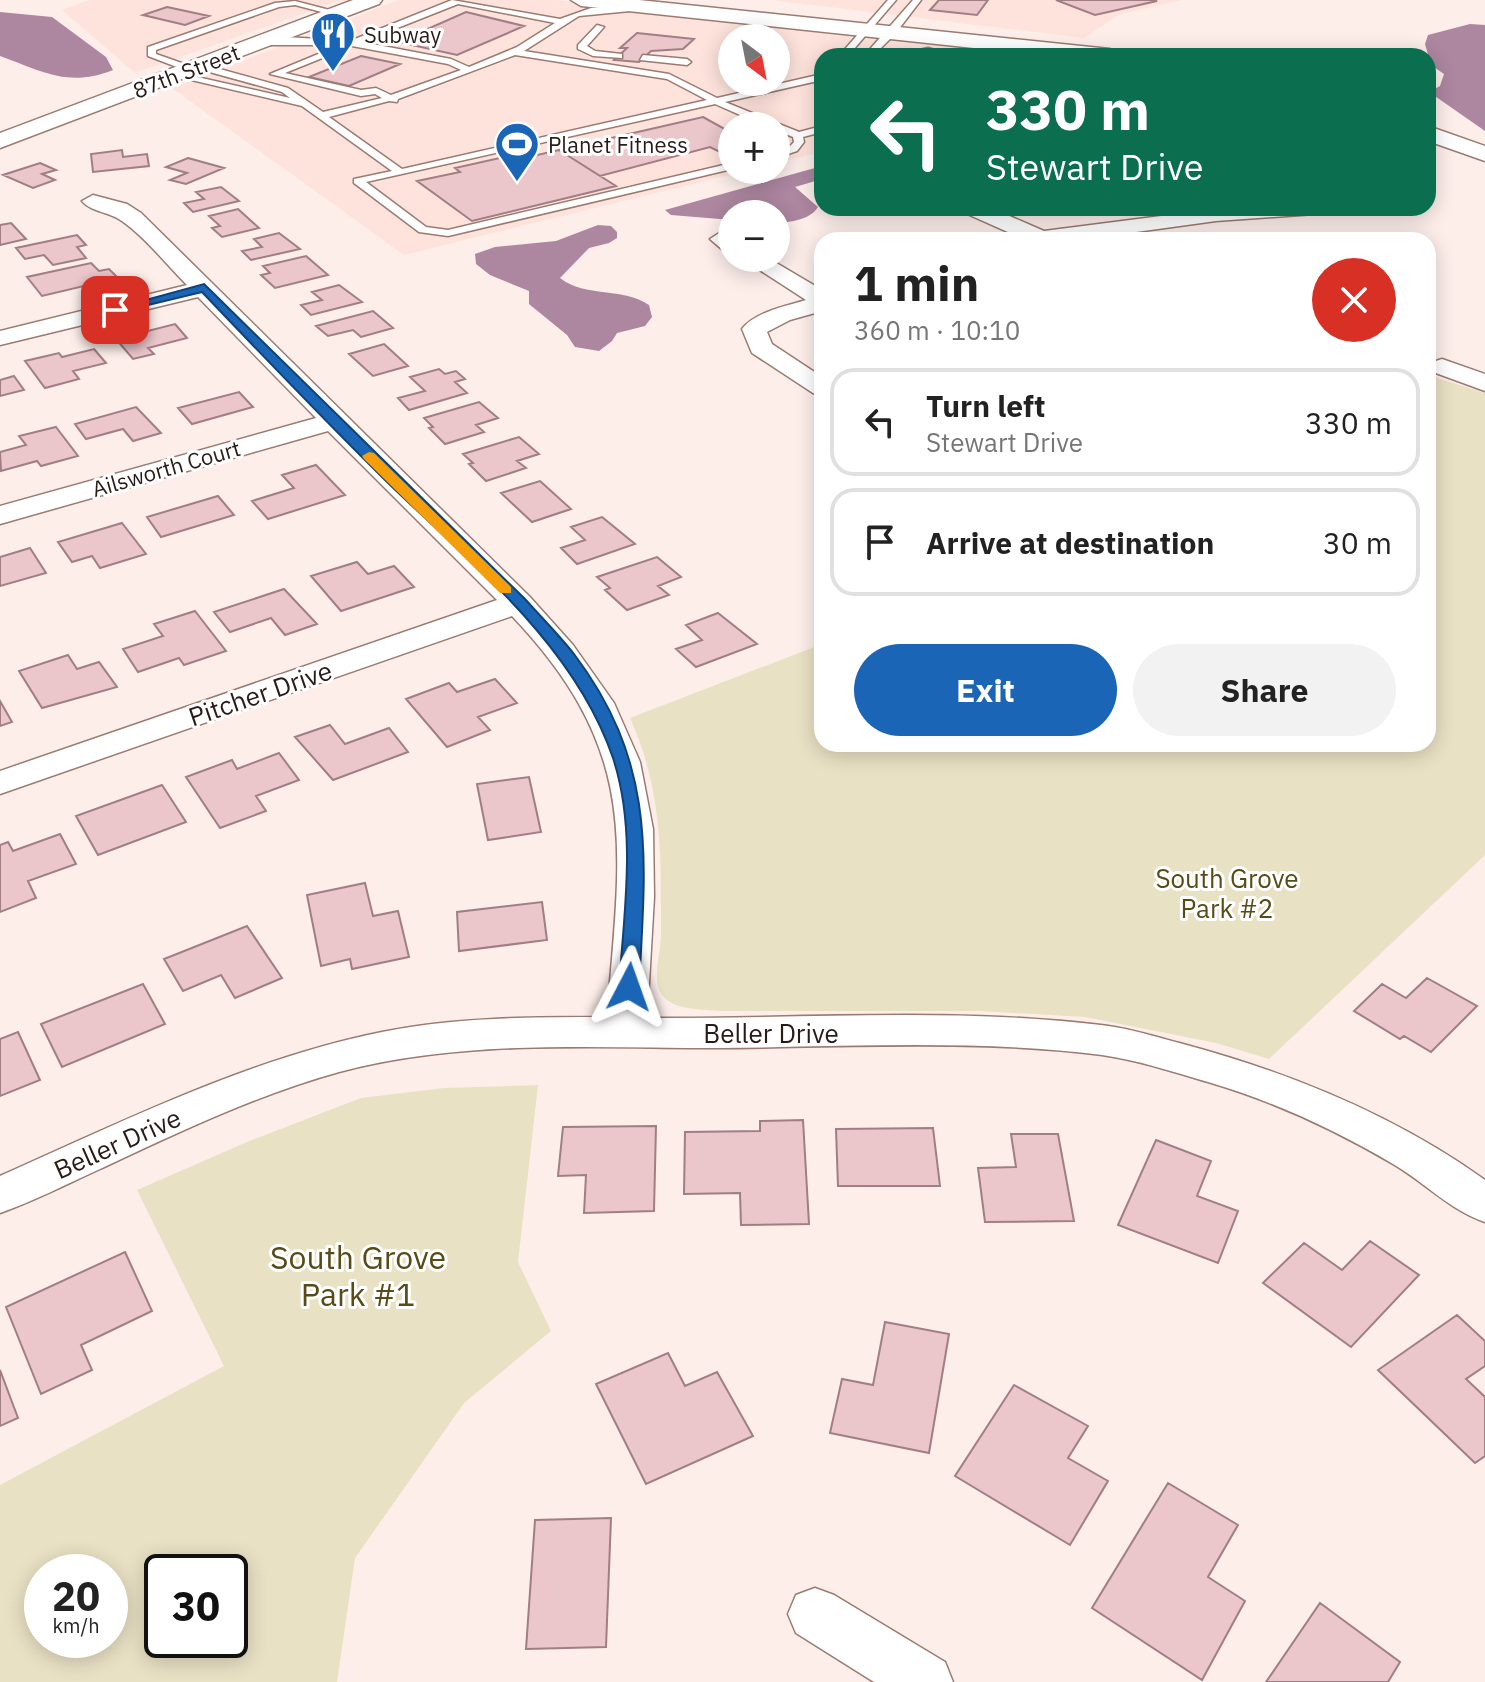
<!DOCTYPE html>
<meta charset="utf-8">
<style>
body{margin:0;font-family:"IBM Plex Sans",sans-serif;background:#f2f2f2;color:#222;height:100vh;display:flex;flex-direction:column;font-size:30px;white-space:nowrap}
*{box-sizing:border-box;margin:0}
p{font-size:26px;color:#767676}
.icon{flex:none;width:44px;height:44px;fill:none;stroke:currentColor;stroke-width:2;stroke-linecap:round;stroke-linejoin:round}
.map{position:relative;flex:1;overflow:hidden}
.details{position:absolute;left:814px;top:232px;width:622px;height:520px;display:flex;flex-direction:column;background:#fff;border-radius:24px;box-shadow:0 4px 20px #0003}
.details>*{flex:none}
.banner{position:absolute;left:814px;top:48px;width:622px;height:168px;border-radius:24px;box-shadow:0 4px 20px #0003;background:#0b6e4f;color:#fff;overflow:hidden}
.needle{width:52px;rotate:148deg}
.controls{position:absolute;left:718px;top:24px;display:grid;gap:16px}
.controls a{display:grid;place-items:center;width:72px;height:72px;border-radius:50%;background:#fff;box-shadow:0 4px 20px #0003;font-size:40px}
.speed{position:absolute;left:24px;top:1554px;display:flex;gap:16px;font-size:40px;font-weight:700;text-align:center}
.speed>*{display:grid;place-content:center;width:104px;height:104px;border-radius:50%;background:#fff;box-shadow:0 4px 20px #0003;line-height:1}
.speed small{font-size:20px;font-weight:400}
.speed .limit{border:4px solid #111;border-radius:12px;background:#fff;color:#111}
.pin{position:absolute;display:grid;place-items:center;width:68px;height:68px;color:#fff;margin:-34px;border-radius:16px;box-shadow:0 4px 12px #0006}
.me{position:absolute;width:88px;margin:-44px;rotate:4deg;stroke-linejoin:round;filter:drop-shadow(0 0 6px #0008)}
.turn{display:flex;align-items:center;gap:28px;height:168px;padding:0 40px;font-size:36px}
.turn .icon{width:104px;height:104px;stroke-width:2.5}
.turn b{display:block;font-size:56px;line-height:68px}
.round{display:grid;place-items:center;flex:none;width:84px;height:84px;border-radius:42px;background:#f2f2f2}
.headline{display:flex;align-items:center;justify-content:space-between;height:136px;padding:0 40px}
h1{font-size:48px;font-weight:700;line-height:60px}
.cta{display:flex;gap:16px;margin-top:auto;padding:16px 40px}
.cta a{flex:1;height:92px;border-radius:48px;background:#1a65b5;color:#fff;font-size:32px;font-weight:700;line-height:92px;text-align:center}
.cta a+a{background:#f2f2f2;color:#222}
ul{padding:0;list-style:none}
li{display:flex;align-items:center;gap:24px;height:108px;margin:0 16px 12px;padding:0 24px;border:4px solid #e0e0e0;border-radius:24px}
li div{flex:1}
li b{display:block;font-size:30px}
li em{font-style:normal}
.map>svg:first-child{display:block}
.built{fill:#fee3dc;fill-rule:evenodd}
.green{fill:#e9e1c4;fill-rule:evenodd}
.water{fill:#ad86a0}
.building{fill:#ebc6cb;stroke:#a07e84;stroke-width:2}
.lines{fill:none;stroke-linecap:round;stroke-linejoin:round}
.service-casing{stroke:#9b7b71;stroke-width:3}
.minor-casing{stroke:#9b7b71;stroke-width:3}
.secondary-casing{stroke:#9b7b71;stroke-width:3}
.service{fill:#fff;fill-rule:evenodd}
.minor{fill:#fff;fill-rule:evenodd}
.secondary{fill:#fff;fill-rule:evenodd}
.route{fill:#1a65b5;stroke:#114276;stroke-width:2}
.slow{fill:#f59e0b}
.labels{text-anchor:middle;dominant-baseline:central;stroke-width:6;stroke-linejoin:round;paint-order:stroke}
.far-poi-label{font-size:22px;fill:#291c18;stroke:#fff;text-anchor:start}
.far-street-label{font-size:22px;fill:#291c18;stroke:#fff}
.street-label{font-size:26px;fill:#291c18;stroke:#fff}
.park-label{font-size:26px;fill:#594b18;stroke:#fff}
.near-park-label{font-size:32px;fill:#594b18;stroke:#fff}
</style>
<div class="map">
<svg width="1485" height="1682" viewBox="0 0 1485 1682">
<rect width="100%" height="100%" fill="#fdeeea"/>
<path class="built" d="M90 0H342L135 73 62 10Z
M399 0H556L1017 48 1004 56H822V152L776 163V126H732V170H749L404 255 172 88ZM732 38H776V82H732Z
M772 0H1182L1120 14 1084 38Z"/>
<path class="green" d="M1428 375 1485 393V855L1269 1059 1216 1043 1085 1017 979 1011H720C703 1009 674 1011 662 995 651 980 661 953 661 935 661 857 663 791 630 718L822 644V744H1428Z
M538 1085 518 1262 551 1331 464 1403 355 1558 337 1682H0V1485L224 1366 137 1190 247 1142 361 1098 444 1088ZM42 1572H110V1640H42ZM162 1572H230V1640H162Z"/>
<path class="water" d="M0 12 52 17 106 57 113 70C68 88 42 71 0 56Z
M1470 24 1485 25V131L1429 92 1440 86 1444 74 1431 65 1425 44 1428 35Z
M822 166V179L795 187 818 207C810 220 791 222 776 223V214H732V220L671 215 665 210Z
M598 225 611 226 617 232V238L609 243 589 248 560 278C586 298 623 287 649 305L652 317 645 326 617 333 612 341 599 351 575 347 567 335 529 304V291L490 275 476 264 475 254 495 247 556 241Z"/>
<path class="building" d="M939 0H988L977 15 930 10Z
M1056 0H1153L1157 1 1095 15Z
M167 7 209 16 185 25 143 15Z
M466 12 524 26 457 55 398 42Z
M637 33 694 39 683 49 651 51 639 62 614 60 627 48H620Z
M361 56 400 64 349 86 309 77Z
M703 117 732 133V158L710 147 600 176 559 150Z
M122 150 123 157 147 154 149 166 93 172 91 154Z
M559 150 616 186 472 221 417 181 460 172 455 168 527 152 533 156Z
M188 158 224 168 186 184 170 180 187 173 166 167Z
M40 163 56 170 42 174 55 180 33 188 3 175Z
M221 187 239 201 193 212 184 203 204 199 196 192Z
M238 209 259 228 222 237 212 228 220 226 209 216Z
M11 223 26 239 0 245V225Z
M279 233 300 249 251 260 242 251 262 247 254 239Z
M77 235 86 245 77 247 86 258 53 265 44 255 25 259 16 248Z
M306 256 328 275 275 288 261 275 270 273 263 266Z
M91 263 99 271 109 269 118 278 42 296 27 277Z
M339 285 362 302 311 315 301 305 322 300 312 292Z
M373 311 393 328 361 337 353 330 328 336 316 326Z
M175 324 187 338 148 348 154 354 133 359 116 339Z
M384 344 408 366 373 376 349 354Z
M94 349 106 363 73 371 79 379 45 388 25 361 59 353 62 357Z
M439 369 445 374 456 371 465 379 455 382 467 393 409 410 398 398 425 391 410 377Z
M14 376 24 390 0 396V380Z
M239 392 253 407 192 424 178 408Z
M479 402 498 418 476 425 484 432 445 444 429 428 433 427 424 418Z
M136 407 161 433 133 441 123 429 86 439 75 424Z
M56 427 78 456 41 466 37 461 1 471 0 452 26 445 19 436Z
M519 437 539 454 517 461 526 468 486 481 469 464 473 463 463 454Z
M316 465 345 495 268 519 252 501 294 488 282 475Z
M540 481 571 509 532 522 501 493Z
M218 496 234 515 161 537 147 517Z
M602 517 635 544 577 564 561 548 585 540 571 527Z
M122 523 146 554 100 568 92 556 72 562 58 542Z
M30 548 46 573 0 586V557Z
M657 557 681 577 658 586 669 595 627 610 605 590 610 588 597 577Z
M357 562 368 574 394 566 414 587 341 611 311 576Z
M284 589 317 624 285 635 271 618 230 632 214 612Z
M195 611 226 651 184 665 179 658 138 672 123 649 163 636 154 624Z
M718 613 757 644 696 667 676 649 702 640 686 625Z
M68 655 77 669 99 662 117 687 42 708 19 671Z
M495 679 517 703 478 717 490 730 447 747 406 699 449 683 457 692Z
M0 701 12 722 0 726Z
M330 725 345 744 389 728 408 752 333 780 295 737Z
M279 753 299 780 256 796 266 811 220 828 186 777 232 760 237 769Z
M529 777 541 832 488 840 477 784Z
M162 785 186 822 98 855 76 816Z
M60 834 76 864 28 881 36 898 0 912V845L8 842 13 851Z
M365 883 373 916 398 911 409 957 352 969 350 959 321 966 307 895Z
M542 902 547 940 459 951 457 912Z
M247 926 282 978 235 998 221 975 183 991 164 959Z
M1427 978 1477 1006 1431 1052 1404 1036 1400 1039 1354 1011 1382 984 1406 998Z
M143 984 165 1024 62 1067 41 1024Z
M18 1032 40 1080 0 1096V1039Z
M803 1120 809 1224 741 1225 740 1193 684 1194 685 1132 760 1131V1121Z
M656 1126 654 1211 584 1213 586 1175 558 1176 563 1127Z
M933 1128 940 1186H838L836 1129Z
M1011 1134H1058L1074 1221 985 1222 978 1168 1016 1167Z
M1156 1140 1211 1161 1197 1196 1238 1211 1218 1263 1118 1225Z
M1370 1241 1419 1275 1351 1347 1263 1283 1304 1243 1342 1270Z
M125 1252 152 1311 81 1345 92 1370 41 1394 6 1307Z
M1457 1315 1485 1341V1366L1466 1379 1485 1397V1456L1475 1463 1378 1370Z
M885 1322 949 1334 929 1453 830 1433 842 1379 873 1385Z
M668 1353 685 1386 717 1372 753 1436 646 1484 596 1384Z
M0 1370 18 1418 0 1426Z
M1014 1385 1088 1426 1068 1458 1108 1481 1070 1545 955 1476Z
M1168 1483 1238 1525 1208 1577 1245 1601 1202 1680 1092 1608Z
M611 1518 606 1647 526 1649 535 1520Z
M1320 1603 1400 1662 1388 1682H1266Z"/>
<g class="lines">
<g class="service-casing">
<path id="service" d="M452 0 560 19 591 8 633 6 630 11 579 16 524 51 669 74 717 98 822 74V80L725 102 799 132 822 126V132L803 137 804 142 797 151 776 158V152L789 147 794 142 793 137 776 130V126H765L715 104 366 182 426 227 448 230 732 163V169L448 236 419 232 354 183V179L392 171 302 106 170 75 175 72 290 98 282 92 195 68 198 63 288 88 323 112 382 98 375 94 361 96 270 74 340 45H262L258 42 286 37 350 41ZM458 4 555 23 517 47 469 67 451 59 362 42ZM352 46 448 64 461 70 391 95 376 88 361 90 285 73ZM515 55 667 79 707 100 402 169 329 117 389 101 397 102 398 99Z
M888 0H896L848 56H839Z
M913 0H921L895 34 873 56H864Z
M295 1 341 13 337 16 295 5 279 7 156 50V54L193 67 190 72 148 56V47L275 3Z
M597 25 604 27 587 46 595 51 622 54V58L593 56 578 49V45Z
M993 41 1000 43 990 56H981Z
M928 48 949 54 950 56H910L906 53Z
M643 55 687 59 691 62 687 65 640 60Z
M1168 208H1181L1195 218 1186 220Z"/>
</g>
<g class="minor-casing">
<path id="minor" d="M93 195 127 204 141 213 530 597 573 645 614 703 640 762 653 829 654 897 647 1018C798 1019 951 1007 1101 1025 1129 1028 1156 1037 1183 1044 1291 1073 1394 1115 1485 1180V1222C1451 1211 1424 1182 1393 1164 1335 1130 1273 1101 1208 1082 1174 1072 1137 1060 1102 1055 976 1039 846 1047 719 1048 592 1048 463 1039 339 1072 256 1095 177 1133 100 1169 67 1184 34 1201 0 1213V1176C124 1121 248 1059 382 1032 456 1017 532 1017 607 1017 621 845 641 752 512 616L0 794V771L497 600 328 431 0 524V506L316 418 198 297 0 345V331L187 285C166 264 146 238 122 221 110 212 91 212 82 201Z
M962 208H991L1044 231 1216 209 1326 208 1315 214 1216 221 1078 240H1017L1019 237 965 213Z
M721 232 732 236V253L724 251 710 239Z
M741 258H768L822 290V311L790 320 767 332 772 344 822 377V396L813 393 752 353 742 329C755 312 786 306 806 300Z
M1442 359 1485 374V391L1433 372 1429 367 1433 362Z
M815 1588 834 1595 945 1662 953 1682H874L796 1633 788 1614 796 1595Z"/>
</g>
<g class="secondary-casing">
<path id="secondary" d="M353 0H382L379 4 0 148V133Z
M571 0H639L1110 49 1121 56H1049L581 6Z
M1428 126 1485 146V161L1428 141Z"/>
</g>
<use href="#service" class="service"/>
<use href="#minor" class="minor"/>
<use href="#secondary" class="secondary"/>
</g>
<path class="route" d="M204 284 525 599C541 617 559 635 574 654 657 764 646 858 639 987L636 992H622L619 987C624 912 637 831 613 758 574 643 468 561 384 479 322 418 262 355 202 292L115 313 109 310Z"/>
<path class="slow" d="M369 452 374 453 511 587V593H500L364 459 362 456Z"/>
<defs>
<g id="restaurant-pin" transform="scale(2.3)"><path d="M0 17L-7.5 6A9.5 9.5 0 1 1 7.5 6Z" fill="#1a65b5" stroke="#fff"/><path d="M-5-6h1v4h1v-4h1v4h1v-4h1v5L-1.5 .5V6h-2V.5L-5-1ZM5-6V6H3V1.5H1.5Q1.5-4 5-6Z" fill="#fff"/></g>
<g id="stadium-pin" transform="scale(2.3)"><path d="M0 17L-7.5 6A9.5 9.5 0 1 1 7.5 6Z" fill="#1a65b5" stroke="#fff"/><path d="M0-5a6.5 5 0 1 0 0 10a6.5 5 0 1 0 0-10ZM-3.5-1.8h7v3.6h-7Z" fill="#fff"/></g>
</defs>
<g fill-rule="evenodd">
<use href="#restaurant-pin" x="333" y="34"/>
<use href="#stadium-pin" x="517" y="144"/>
</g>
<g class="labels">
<g class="far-poi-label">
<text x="364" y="34">Subway</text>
<text x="548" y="144">Planet Fitness</text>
</g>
<g class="far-street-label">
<text transform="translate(186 71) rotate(-21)">87th Street</text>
<text transform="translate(166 468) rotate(-16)">Ailsworth Court</text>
</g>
<g class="street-label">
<text transform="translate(260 693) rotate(-19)">Pitcher Drive</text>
<text x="771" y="1033">Beller Drive</text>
<text transform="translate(117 1143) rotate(-24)">Beller Drive</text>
</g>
<g class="park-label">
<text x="1227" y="878">South Grove<tspan x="1227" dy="30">Park #2</tspan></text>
</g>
<g class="near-park-label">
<text x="358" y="1257">South Grove<tspan x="358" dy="37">Park #1</tspan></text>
</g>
</g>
</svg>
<div class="controls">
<a><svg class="needle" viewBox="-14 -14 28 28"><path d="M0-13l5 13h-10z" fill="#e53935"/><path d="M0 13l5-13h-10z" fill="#767676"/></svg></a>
<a>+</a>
<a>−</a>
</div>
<div class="speed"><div>20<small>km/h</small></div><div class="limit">30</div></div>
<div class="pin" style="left:115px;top:310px;background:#d93025"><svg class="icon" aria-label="arrive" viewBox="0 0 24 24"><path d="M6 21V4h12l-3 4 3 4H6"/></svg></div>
<svg class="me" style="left:629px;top:987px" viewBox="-20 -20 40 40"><path d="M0-17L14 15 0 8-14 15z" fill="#1a65b5" stroke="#fff" stroke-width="4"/></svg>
<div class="banner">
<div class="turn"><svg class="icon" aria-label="left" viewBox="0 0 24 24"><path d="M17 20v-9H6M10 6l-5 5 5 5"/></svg><div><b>330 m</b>Stewart Drive</div></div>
</div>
<section class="details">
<div class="headline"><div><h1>1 min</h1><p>360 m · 10:10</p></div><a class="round" style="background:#d93025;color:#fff"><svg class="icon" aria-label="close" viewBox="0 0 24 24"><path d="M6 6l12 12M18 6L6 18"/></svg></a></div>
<ul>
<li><svg class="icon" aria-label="left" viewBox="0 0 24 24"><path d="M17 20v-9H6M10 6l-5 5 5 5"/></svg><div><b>Turn left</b><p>Stewart Drive</p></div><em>330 m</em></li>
<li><svg class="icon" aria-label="arrive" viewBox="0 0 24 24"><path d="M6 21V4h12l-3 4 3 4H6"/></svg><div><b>Arrive at destination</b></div><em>30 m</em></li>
</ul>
<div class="cta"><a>Exit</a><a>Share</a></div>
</section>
</div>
